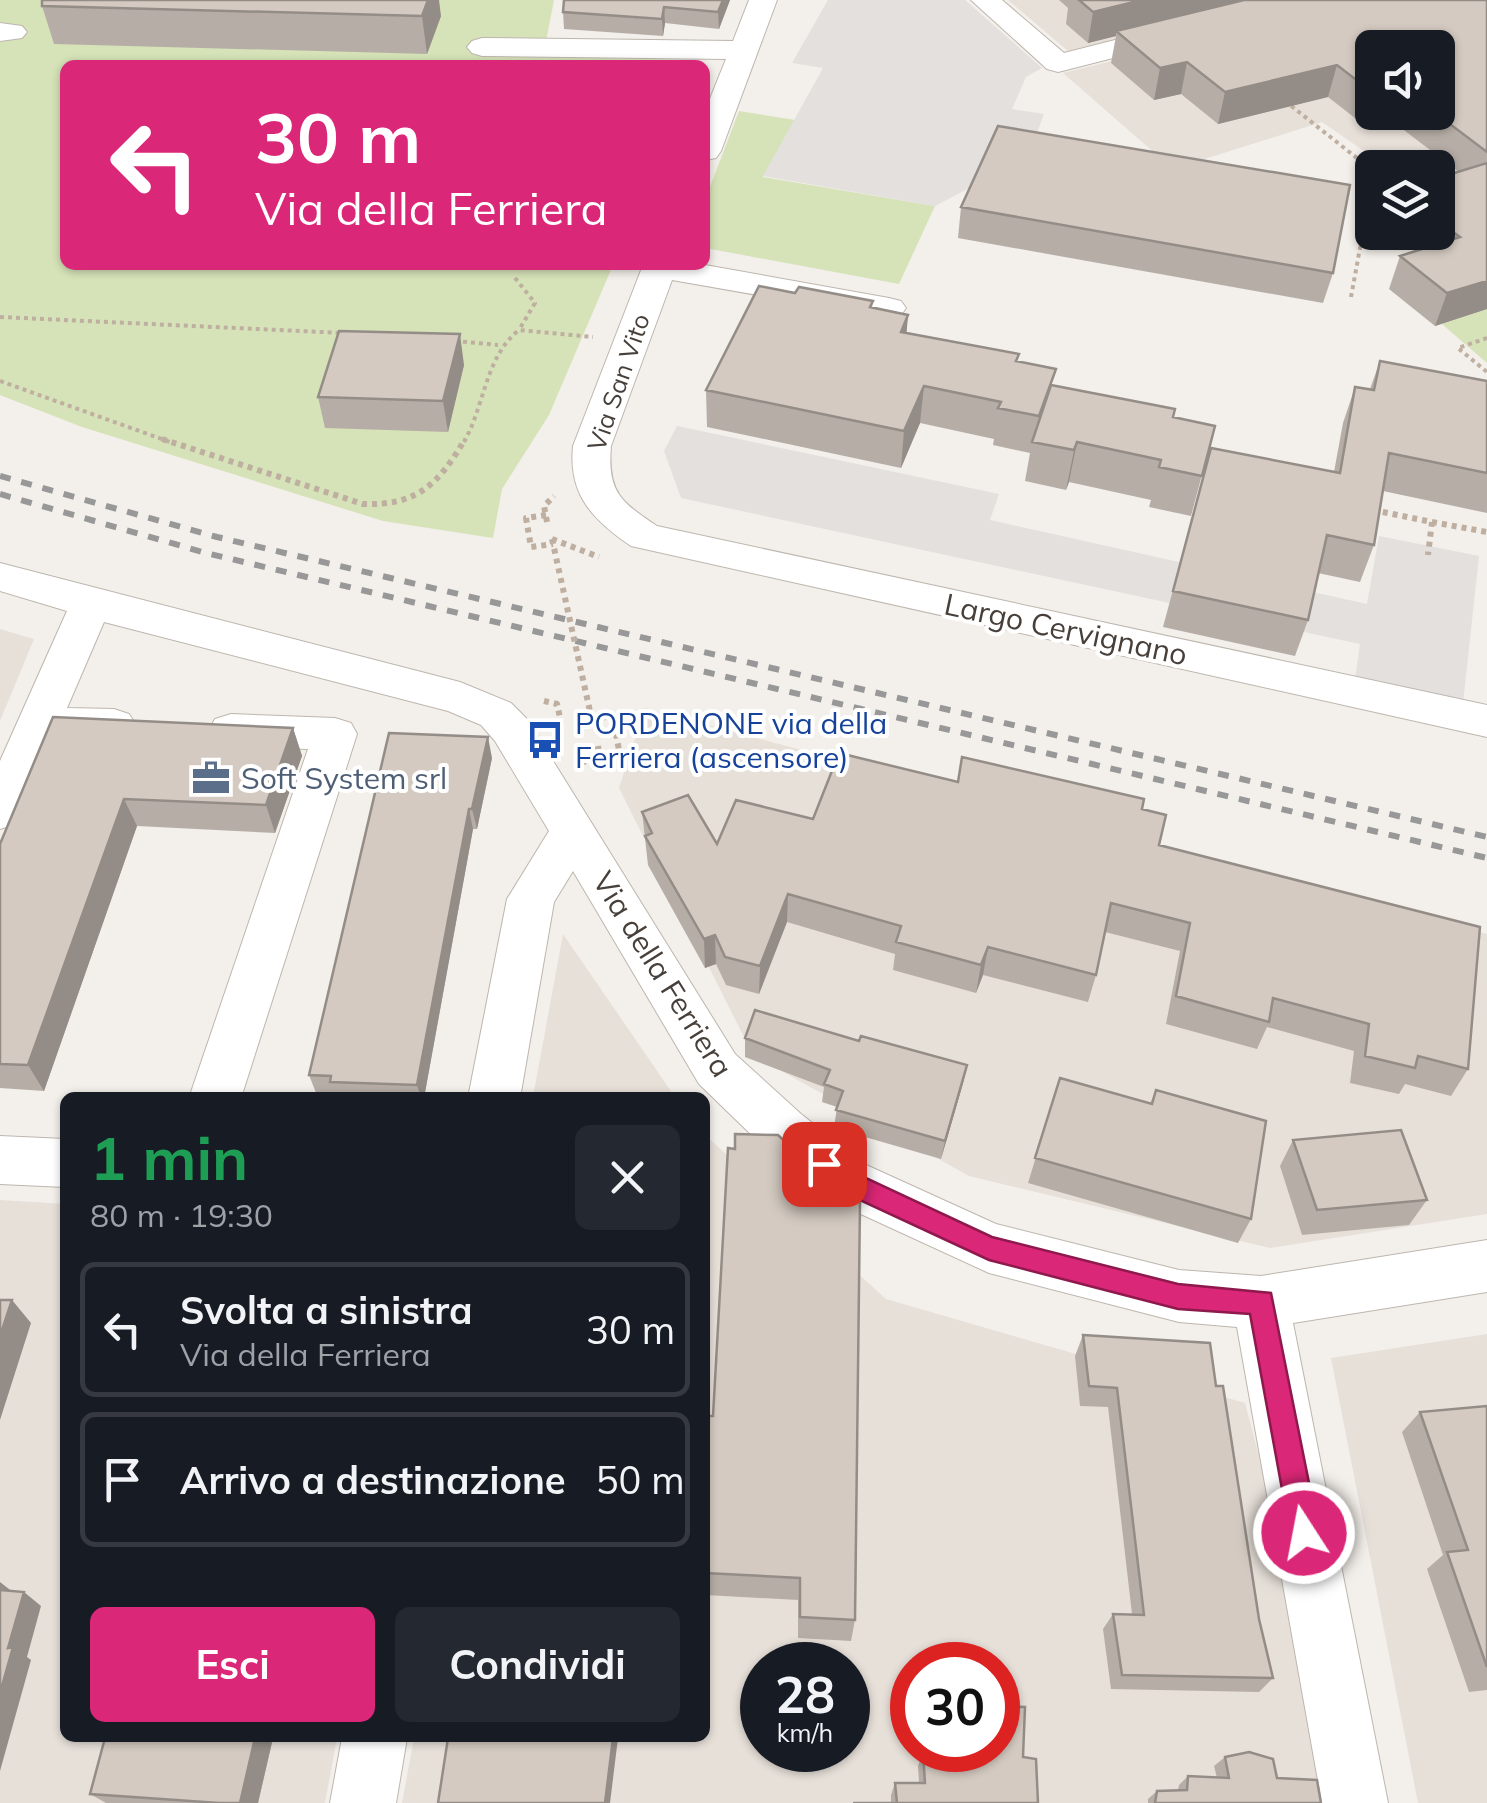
<!DOCTYPE html>
<html lang="it">
<meta charset="utf-8">
<style>
body{margin:0;font-family:Mulish,sans-serif;background:#242831;color:#f1f3f6;height:100vh;display:flex;flex-direction:column;font-size:38px;white-space:nowrap}
*{box-sizing:border-box;margin:0}
p{font-size:32px;color:#9ea1a6}
.icon{flex:none;width:55px;height:55px;fill:none;stroke:currentColor;stroke-width:2;stroke-linecap:round;stroke-linejoin:round}
.map{position:relative;flex:1;overflow:hidden}
.sheet{position:absolute;left:60px;top:1092px;width:650px;height:650px;display:flex;flex-direction:column;background:#171b24;border-radius:15px;box-shadow:0 2px 8px #0004}
.sheet>*{flex:none}
.top-card{position:absolute;left:60px;top:60px;width:650px;height:210px;border-radius:15px;box-shadow:0 2px 8px #0004;background:#db2777;color:#fff;overflow:hidden}
.fabs{position:absolute;left:1355px;top:30px;display:grid;gap:20px}
.fabs a{display:grid;place-items:center;width:100px;height:100px;border-radius:15px;background:#171b24;box-shadow:0 2px 8px #0004;font-size:50px}
.speed{position:absolute;left:740px;top:1642px;display:flex;gap:20px;font-size:50px;font-weight:700;text-align:center}
.speed>*{display:grid;place-content:center;width:130px;height:130px;border-radius:50%;background:#171b24;box-shadow:0 2px 8px #0004;line-height:1}
.speed small{font-size:25px;font-weight:400}
.speed .limit{border:15px solid #d22;background:#fff;color:#111}
.pin{position:absolute;display:grid;place-items:center;width:85px;height:85px;color:#fff;margin:-42px;border-radius:20px;box-shadow:0 5px 15px #0006}
.me{position:absolute;width:110px;margin:-55px;rotate:349deg;stroke-linejoin:round;filter:drop-shadow(0 0 8px #0008)}
.turn{display:flex;align-items:center;gap:35px;height:210px;padding:0 30px;font-size:45px}
.turn .icon{width:130px;height:130px;stroke-width:2.5}
.turn b{display:block;font-size:70px;line-height:85px}
.round{display:grid;place-items:center;flex:none;width:105px;height:105px;border-radius:15px;background:#242831}
.overview{display:flex;align-items:center;justify-content:space-between;height:170px;padding:0 30px}
h1{font-size:60px;font-weight:700;line-height:75px;color:#1e9e55}
.cta{display:flex;gap:20px;margin-top:auto;padding:20px 30px}
.cta a{flex:1;height:115px;border-radius:15px;background:#db2777;color:#fff;font-size:40px;font-weight:700;line-height:115px;text-align:center}
.cta a+a{background:#242831;color:#f1f3f6}
ul{padding:0;list-style:none}
li{display:flex;align-items:center;gap:30px;height:135px;margin:0 20px 15px;padding:0 10px;border:5px solid #363941;border-radius:15px}
li div{flex:1}
li b{display:block;font-size:38px}
li em{font-style:normal}
.map>svg:first-child{display:block}
.residential{fill:#e7e0d9;fill-rule:evenodd}
.green{fill:#d6e3b8}
.parking{fill:#e3e0de}
.lines{fill:none;stroke-linecap:round;stroke-linejoin:round}
.minor-casing{stroke:#beb6ae;stroke-width:2}
.path-far1{stroke:#beafa0;stroke-width:4;stroke-dasharray:4 4;stroke-linecap:butt}
.path{stroke:#beafa0;stroke-width:6;stroke-dasharray:5 5;stroke-linecap:butt}
.minor{fill:#fff;fill-rule:evenodd}
.rail{stroke:#989898;stroke-width:6;stroke-dasharray:11 11;stroke-linecap:butt}
.path-bridge{stroke:#beafa0;stroke-width:6;stroke-dasharray:5 5;stroke-linecap:butt}
.wall{fill:#b6aea6;fill-rule:evenodd}
.shaded-wall{fill:#948d87}
.building{fill:#d4cac1;stroke:#948d87;stroke-width:2.5}
.route{fill:#db2777;stroke:#8e194d;stroke-width:2.5}
.labels{text-anchor:middle;dominant-baseline:central;stroke-width:8;stroke-linejoin:round;paint-order:stroke}
.far-street-label{font-size:25px;fill:#473f39;stroke:#fff}
.street-label{font-size:30px;fill:#473f39;stroke:#fff}
.transit-label{font-size:30px;fill:#164399;stroke:#fff;text-anchor:start}
.service-label{font-size:30px;fill:#4e5e75;stroke:#fff;text-anchor:start}
</style>
<div class="map">
<svg width="1487" height="1803" viewBox="0 0 1487 1803">
<rect width="100%" height="100%" fill="#f3efea"/>
<path class="residential" d="M1008 0H1273L1068 51Z
M1362 0H1487V167L1438 182V168L1387 167 1322 122 1173 169 1063 73ZM1372 48H1438V112H1372Z
M0 629 34 639 0 721Z
M645 708 1487 934V1214L1270 1248 969 1176 753 1055 619 788Z
M563 934 675 1097H533Z
M705 1135 886 1299 1245 1403 1351 1803H402L414 1738H705ZM762 1665H848V1750H762ZM912 1665H998V1750H912Z
M0 1200 65 1204V1738H337L325 1803H0Z
M1487 1334V1803H1418L1331 1358Z"/>
<path class="green" d="M0 0H554L543 57 688 60 686 65H65V265H613L549 415 502 489 493 538 383 521 82 427 0 395Z
M739 111 795 120 763 177 935 206 899 284 705 248 710 219 705 217V200Z
M1487 309V363L1442 324Z"/>
<path class="parking" d="M828 0H965L1042 68 1026 77 1012 109 1044 114 1028 157 935 206 763 176 823 68 792 63Z
M677 426 999 494 990 520 1367 604 1379 536 1479 556 1463 703 1355 679 1360 644 681 498 664 451Z"/>
<g class="lines">
<g class="minor-casing">
<path id="minor" d="M749 0H777L721 151 716 158 705 160V111L726 59 482 56 472 53 467 47 472 41 482 38 733 41Z
M971 0H1002L1064 53 1174 25 1184 28 1189 34 1184 40 1058 72 1047 69Z
M0 23 22 26 27 32 22 38 0 41Z
M643 265H705L889 298 901 301 906 308 901 315 889 318 672 280 611 446C607 492 621 502 657 526L1487 705V737L631 546C593 520 568 495 573 446Z
M0 563 460 682 511 703 527 719 735 1054 801 1114 864 1164 996 1224 1179 1270 1261 1276 1487 1240V1292L1293 1323 1388 1803H1322L1237 1327 1179 1322 989 1273 826 1198 763 1146 699 1084 573 871 554 902 520 1098H468L507 899 549 831 495 741 481 725 448 711 104 622 67 708 114 709 129 714 136 725 129 736 114 741 54 740 16 824 0 829V761L67 611 0 591Z
M231 714 335 718 351 723 357 734 241 1098H189L308 749 231 746 215 741 209 730 215 719Z
M0 1136 65 1139V1187L0 1184Z
M342 1738H407L396 1803H330Z"/>
</g>
<path class="path-far1" d="M1285 101 1372 170
M515 278 535 303 519 330
M1351 297 1372 183
M0 317 343 333
M1487 338 1458 348 1487 372
M455 341 498 345
M0 381 170 442
M464 442C485 405 485 357 519 330L593 337"/>
<path class="path" d="M162 439 363 504C417 506 439 484 465 439
M1373 510 1432 522 1428 555
M546 515 526 518 531 547 553 544
M547 522 544 506 554 496
M1432 522 1487 532
M552 539 599 557
M544 701 557 704 561 722
M591 719 613 716 620 756 600 760
M581 762 600 760 598 746"/>
<use href="#minor" class="minor"/>
<path class="rail" d="M0 476 217 537 1487 837
M0 494 206 553 1487 858"/>
<path class="path-bridge" d="M552 539 593 725"/>
</g>
<path class="wall" d="M730 0 719 29 665 23 663 36 564 29 563 12Z
M1059 0H1487V309L1435 326 1389 289 1400 256 1421 249 1399 232H1438V178L1459 172 1388 118 1364 125 1328 97 1218 124 1181 94 1154 100 1111 63 1116 36 1088 43 1066 24 1068 8ZM1372 48 1438 112H1372Z
M42 6 441 16 427 54 54 44Z
M961 207 1333 273 1323 303 958 238Z
M795 293 873 301 872 308 908 315 906 333 1018 362 1053 386 1173 417 1215 426 1191 516 1149 507 1151 500 1069 482 1066 490 1025 481 1030 453 993 445 994 439 920 423 901 468 707 427 706 390Z
M1380 361 1487 381V513L1383 491 1374 545 1360 582 1318 573 1308 620 1295 656 1163 627 1211 448 1334 472 1343 423 1355 387 1370 389Z
M464 365 448 432 325 428 318 397Z
M293 728 302 756 275 833 137 826 44 1091 0 1088V844Z
M492 758 477 829H473L424 1098H335L334 1094 316 1093 309 1075Z
M958 782 1142 809 1159 845 1468 1069 1451 1096 1405 1084 1399 1094 1350 1083 1354 1051 1267 1027 1257 1049 1166 1024 1180 951 1105 932 1096 975 1088 1002 983 975 976 993 893 970 895 954 787 922 759 994 726 985 716 964 705 968 648 865 642 812 717 844Z
M745 1038 859 1041 967 1065 963 1083 941 1159 834 1128 837 1107 822 1102 824 1087 745 1057Z
M1060 1078 1150 1104 1156 1090 1251 1219 1238 1243 1028 1183Z
M1293 1140 1427 1200 1409 1225 1302 1235 1280 1166Z
M735 1149 812 1200 855 1620 851 1641 798 1638V1600L705 1595V1416H713Z
M1083 1335 1216 1386 1259 1619 1273 1678 1259 1692 1111 1689 1103 1629 1113 1614H1132L1108 1407 1080 1406 1075 1356Z
M1487 1406V1690L1469 1692 1427 1569 1443 1555 1402 1432 1420 1412Z
M105 1738H273L258 1803H106L90 1794Z
M930 1750H998L1023 1757 1038 1803H891V1795L895 1783H919L918 1766 923 1753H930Z
M1225 1757 1277 1778 1321 1803H1148V1799L1157 1791 1178 1790 1179 1785 1188 1776 1217 1778 1214 1766Z"/>
<path class="shaded-wall" d="M428 0H439L441 16 427 54 422 16Z
M723 0H730L719 29 718 12Z
M1142 0H1262L1116 31V36L1088 43 1093 12Z
M664 7 665 23 663 36 662 19Z
M1187 62 1181 94 1154 100 1160 68Z
M1337 65 1328 97 1218 124 1225 92Z
M1372 96V112H1390L1388 118 1364 125Z
M1487 281V309L1435 326 1447 293Z
M908 315 905 352 901 332Z
M460 334 464 365 448 432 443 401Z
M924 386 920 423 901 468 904 431Z
M1077 442 1069 482 1066 490 1074 450Z
M293 728 302 756 275 833 266 805Z
M488 737 492 758 477 829 472 809Z
M124 799 137 826 44 1091 28 1065Z
M469 809 473 829 424 1098H421L417 1085Z
M788 894 787 922 759 994 760 966Z
M715 935 716 964 705 968 704 939Z
M988 947 983 975 976 993 981 965Z
M967 1065 963 1083 941 1159 945 1141Z
M12 1300 31 1323 0 1420V1336Z
M0 1582 14 1593 0 1594Z
M24 1592 41 1606 27 1657 31 1660 0 1771V1693L8 1648Z
M255 1738H273L258 1803H240Z
M613 1738H618L610 1803H605Z"/>
<path class="building" d="M42 0H428L422 16 42 6Z
M564 0H723L718 12 664 7 662 19 563 12Z
M1079 0H1142L1093 12Z
M1244 0H1487V152L1434 112H1438V48H1372V92L1337 65 1225 92 1187 62 1160 68 1116 31Z
M998 126 1350 185 1333 273 961 207Z
M1487 163V281L1447 293 1400 256 1460 237 1438 221V178Z
M759 286 795 293 799 287 873 301 870 307 908 315 901 332 1019 354 1016 361 1056 369 1039 416 998 408 1001 402 924 386 904 431 706 390Z
M339 331 460 334 443 401 318 397Z
M1380 361 1487 381V473L1389 453 1374 545 1327 535 1308 620 1173 591 1211 448 1340 473 1355 387 1374 390Z
M1051 385 1175 409 1173 417 1215 426 1202 476 1159 467 1161 460 1077 442 1074 450 1032 442Z
M53 717 293 728 266 805 124 799 28 1065 0 1064V844Z
M389 733 488 737 472 809H469L417 1085 330 1082 331 1076 309 1075Z
M839 753 958 782 962 757 1144 799 1142 809 1166 815 1159 845 1480 927 1468 1069 1418 1056 1415 1068 1365 1056 1369 1024 1273 998 1269 1022 1176 996 1190 923 1111 903 1096 975 988 947 981 965 896 942 901 926 788 894 760 966 725 957 715 935 704 939 645 836 652 833 642 812 688 795 717 844 736 800 813 819Z
M755 1010 859 1041 861 1036 967 1065 945 1141 836 1110 843 1091 824 1084 830 1070 745 1038Z
M1060 1078 1152 1104 1156 1090 1266 1121 1251 1219 1035 1158Z
M1401 1130 1427 1200 1317 1210 1293 1140Z
M735 1134 778 1135 814 1169 810 1200 860 1202 855 1620 800 1617V1578L705 1573V1416H713L728 1148 735 1149Z
M0 1300H12L0 1336Z
M1083 1335 1210 1343 1216 1386H1223L1259 1619 1273 1678 1122 1675 1113 1614 1144 1615 1117 1388 1089 1386Z
M1487 1406V1667L1447 1552 1468 1550 1420 1412Z
M0 1590 24 1592 8 1648 13 1647 0 1693Z
M998 1706 1025 1707 1023 1757 1036 1759 1038 1803H853H897L895 1783H925L923 1753H936L935 1750H998Z
M105 1738H255L240 1803H219L90 1794Z
M448 1738H613L605 1803H438Z
M1249 1752 1273 1759 1277 1778 1317 1780 1321 1803H1155L1157 1791 1187 1790 1188 1776 1229 1778 1225 1757Z"/>
<path class="route" d="M824 1153 855 1173 992 1237 1178 1284 1271 1293 1319 1533 1315 1544 1304 1548 1294 1544 1290 1533 1250 1314 1178 1309 989 1260 836 1189 816 1172 812 1164 816 1156Z"/>
<defs>
<g id="bus-bare" transform="scale(3)"><path d="M-5-6H5V4H4V6H2V4H-2V6H-4V4H-5ZM-3.5-4V0h7V-4ZM-3.5 1.2v1.5H-2V1.2ZM2 1.2v1.5H3.5V1.2Z" fill="#1a4fb4" stroke="#fff" stroke-width="2.5" paint-order="stroke"/></g>
<g id="office-bare" transform="scale(3)"><path d="M-6-3h4V-5.5h4V-3h4V5H-6ZM-1-4.5V-3h2v-1.5ZM-6 0V1H6V0Z" fill="#5c6f8a" stroke="#fff" stroke-width="2.5" paint-order="stroke"/></g>
</defs>
<g fill-rule="evenodd">
<use href="#bus-bare" x="545" y="740"/>
<use href="#office-bare" x="211" y="778"/>
</g>
<g class="labels">
<g class="far-street-label">
<text transform="translate(618 382) rotate(-71)">Via San Vito</text>
</g>
<g class="street-label">
<text transform="translate(1066 629) rotate(12)">Largo Cervignano</text>
<text transform="translate(663 974) rotate(58)">Via della Ferriera</text>
</g>
<g class="transit-label">
<text x="575" y="723">PORDENONE via della<tspan x="575" dy="34">Ferriera (ascensore)</tspan></text>
</g>
<g class="service-label">
<text x="241" y="778">Soft System srl</text>
</g>
</g>
</svg>
<div class="fabs">
<a><svg class="icon" aria-label="sound" viewBox="0 0 24 24"><path d="M4 9h4l5-4v14l-5-4H4zM17 9q2 3 0 6"/></svg></a>
<a><svg class="icon" aria-label="layers" viewBox="0 0 24 24"><path d="M12 4l9 5-9 5-9-5zM3 14l9 5 9-5"/></svg></a>
</div>
<div class="speed"><div>28<small>km/h</small></div><div class="limit">30</div></div>
<div class="pin" style="left:824px;top:1164px;background:#d93025"><svg class="icon" aria-label="arrive" viewBox="0 0 24 24"><path d="M6 21V4h12l-3 4 3 4H6"/></svg></div>
<svg class="me" style="left:1304px;top:1533px" viewBox="-20 -20 40 40"><circle r="17" fill="#db2777" stroke="#fff" stroke-width="3"/><path d="M0-11L8 9 0 5-8 9z" fill="#fff"/></svg>
<div class="top-card">
<div class="turn"><svg class="icon" aria-label="left" viewBox="0 0 24 24"><path d="M17 20v-9H6M10 6l-5 5 5 5"/></svg><div><b>30 m</b>Via della Ferriera</div></div>
</div>
<section class="sheet">
<div class="overview"><div><h1>1 min</h1><p>80 m · 19:30</p></div><a class="round"><svg class="icon" aria-label="close" viewBox="0 0 24 24"><path d="M6 6l12 12M18 6L6 18"/></svg></a></div>
<ul>
<li><svg class="icon" aria-label="left" viewBox="0 0 24 24"><path d="M17 20v-9H6M10 6l-5 5 5 5"/></svg><div><b>Svolta a sinistra</b><p>Via della Ferriera</p></div><em>30 m</em></li>
<li><svg class="icon" aria-label="arrive" viewBox="0 0 24 24"><path d="M6 21V4h12l-3 4 3 4H6"/></svg><div><b>Arrivo a destinazione</b></div><em>50 m</em></li>
</ul>
<div class="cta"><a>Esci</a><a>Condividi</a></div>
</section>
</div>
